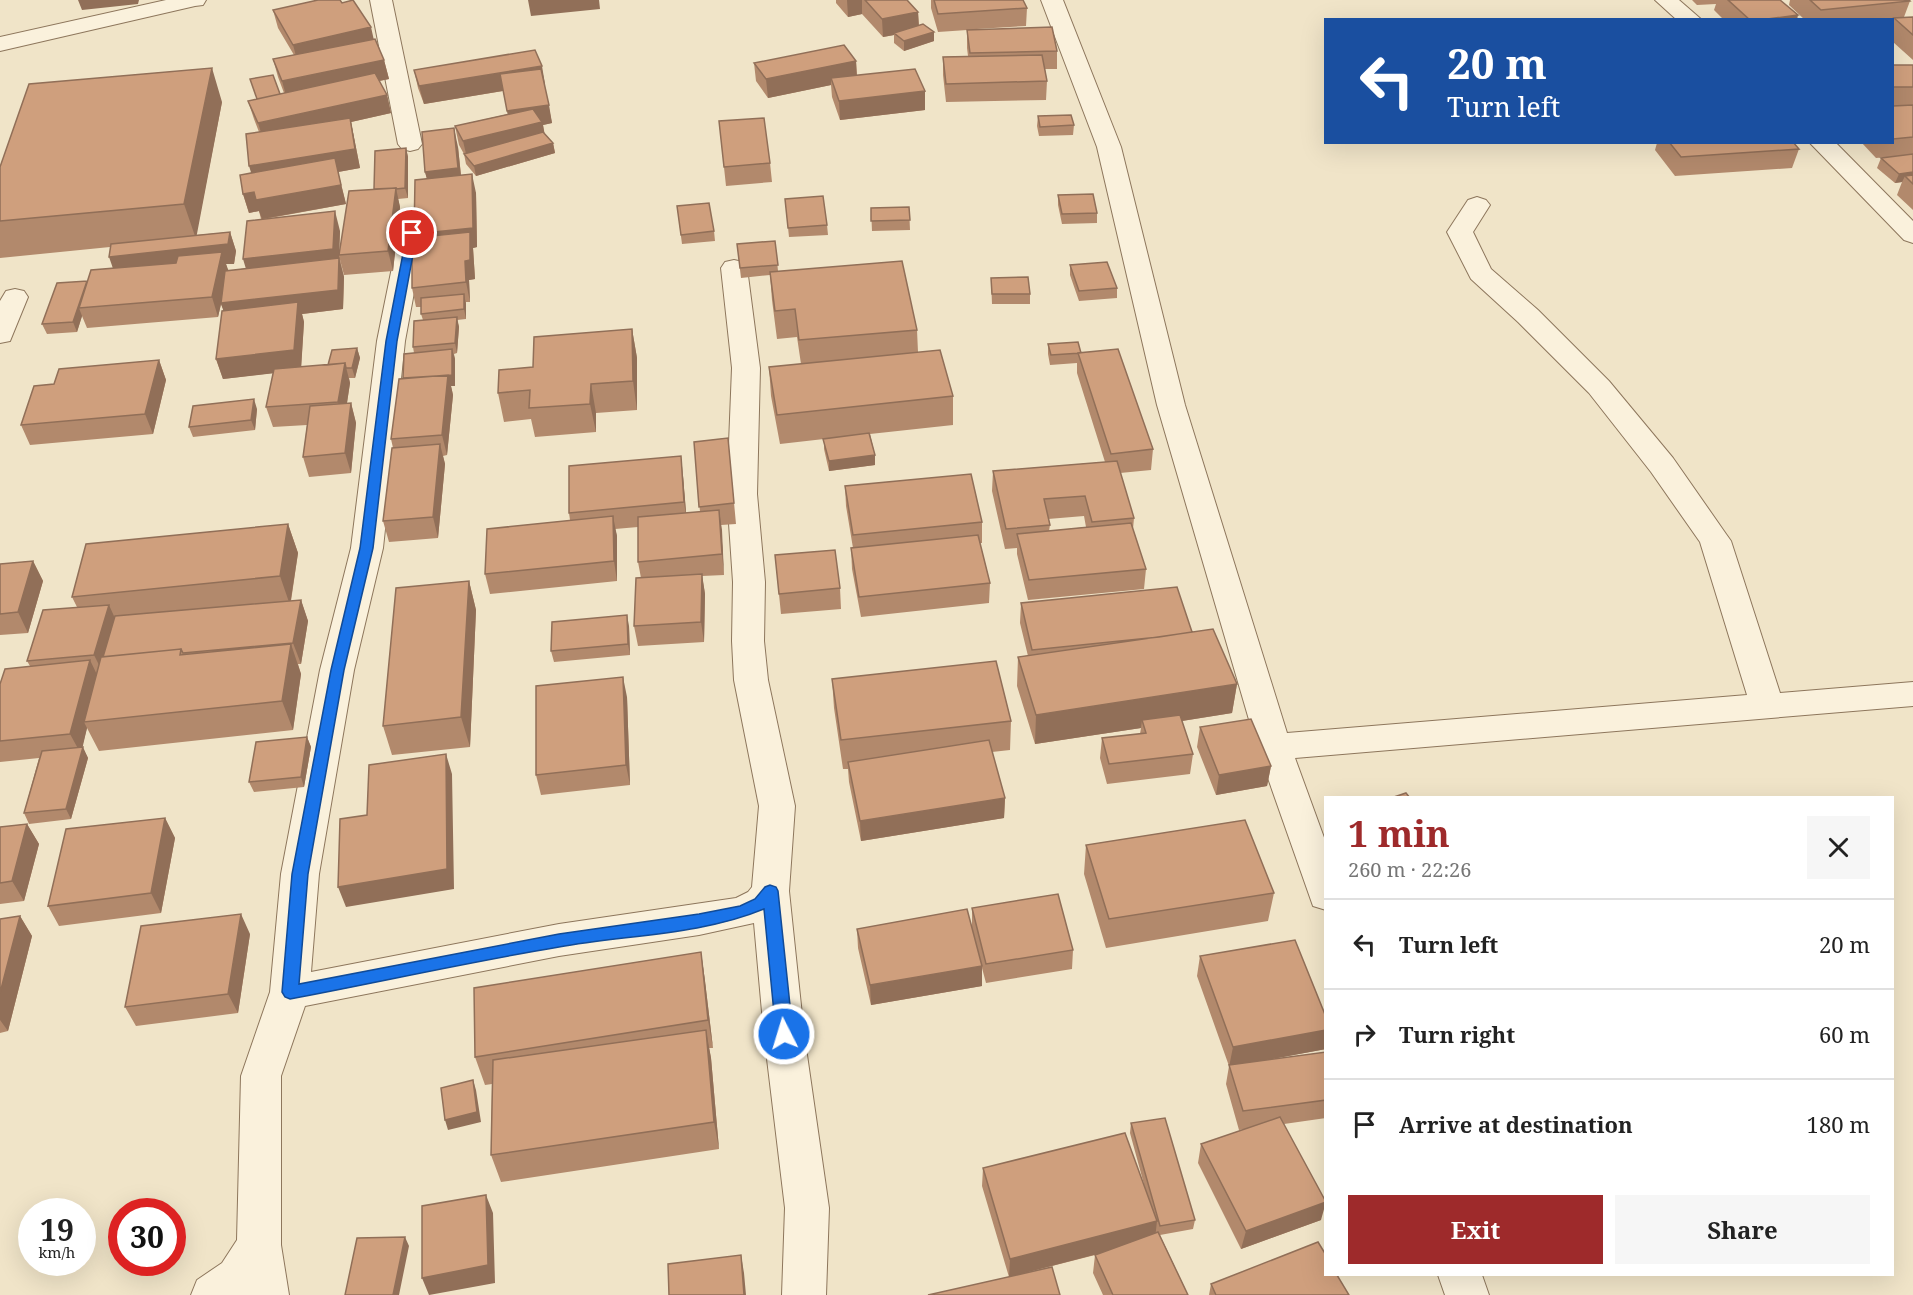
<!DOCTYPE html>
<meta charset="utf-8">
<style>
body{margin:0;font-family:"Noto Serif",serif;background:#f6f6f6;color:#222;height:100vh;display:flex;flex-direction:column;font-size:22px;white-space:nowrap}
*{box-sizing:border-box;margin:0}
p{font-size:20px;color:#767676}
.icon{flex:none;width:33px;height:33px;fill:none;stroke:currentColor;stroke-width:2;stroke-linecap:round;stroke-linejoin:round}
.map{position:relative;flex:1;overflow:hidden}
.details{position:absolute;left:1324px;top:796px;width:570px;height:480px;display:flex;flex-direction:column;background:#fff;border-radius:0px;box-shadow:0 6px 24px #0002}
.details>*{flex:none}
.banner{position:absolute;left:1324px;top:18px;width:570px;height:126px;border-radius:0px;box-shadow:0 6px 24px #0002;background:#1a4fa0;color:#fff;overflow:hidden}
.speed{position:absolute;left:18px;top:1198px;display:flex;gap:12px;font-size:30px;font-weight:700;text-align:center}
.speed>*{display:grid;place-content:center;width:78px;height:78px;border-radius:50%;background:#fff;box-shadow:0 6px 24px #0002;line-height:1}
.speed small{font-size:15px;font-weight:400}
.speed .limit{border:9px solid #d22;background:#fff;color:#111}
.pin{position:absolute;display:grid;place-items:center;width:51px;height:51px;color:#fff;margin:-26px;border:3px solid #fff;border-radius:50%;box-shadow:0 2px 6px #0007}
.me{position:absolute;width:66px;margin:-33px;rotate:355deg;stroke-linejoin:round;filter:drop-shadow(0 0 4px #0008)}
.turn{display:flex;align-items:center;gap:21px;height:126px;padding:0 24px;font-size:27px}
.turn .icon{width:78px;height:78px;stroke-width:2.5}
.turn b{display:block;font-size:42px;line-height:51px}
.round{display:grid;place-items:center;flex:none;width:63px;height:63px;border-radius:0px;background:#f6f6f6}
.head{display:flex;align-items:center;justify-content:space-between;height:102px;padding:0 24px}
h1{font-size:36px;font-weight:700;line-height:45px;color:#9e2a2b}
.button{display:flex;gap:12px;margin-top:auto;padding:12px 24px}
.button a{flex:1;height:69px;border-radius:0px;background:#9e2a2b;color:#fff;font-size:24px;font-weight:700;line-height:69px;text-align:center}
.button a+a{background:#f6f6f6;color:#222}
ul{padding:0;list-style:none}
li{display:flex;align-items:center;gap:18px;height:90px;padding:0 24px;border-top:2px solid #e0e0e0}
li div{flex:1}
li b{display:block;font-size:22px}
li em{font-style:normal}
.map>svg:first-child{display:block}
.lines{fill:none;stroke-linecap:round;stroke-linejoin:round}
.minor-casing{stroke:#8d765c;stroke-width:2}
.minor{fill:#faf1dc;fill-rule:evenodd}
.wall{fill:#b2896c;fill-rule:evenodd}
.shaded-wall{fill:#916f58}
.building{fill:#cf9f7d;stroke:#916f58;stroke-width:1.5}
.route{fill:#1a73e8;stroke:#114b97;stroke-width:1.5}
</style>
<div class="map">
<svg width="1913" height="1295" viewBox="0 0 1913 1295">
<rect width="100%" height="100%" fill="#f0e4c8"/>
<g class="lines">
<g class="minor-casing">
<path id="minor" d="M166 0H206L203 5 195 6 0 51V37Z
M370 0H392L422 144 418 149 410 151 402 149 398 144Z
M1041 0H1063L1121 147 1185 405 1287 733 1747 695 1700 542 1651 472 1589 393 1518 322 1471 279 1447 232 1468 200 1477 197 1486 200 1490 205 1473 232 1491 269 1538 310 1609 381 1673 458 1726 534 1731 541 1780 693 1913 682V706L1295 758 1326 843V910L1313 906 1257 747 1157 405 1097 147Z
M1655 0H1679L1702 20H1677Z
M1809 142H1835L1913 221V243L1904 240Z
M412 225 421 228 425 233 405 341 383 548 354 670 319 874 311 972 559 924 736 898 748 892 752 887 759 806 734 680 732 641 733 582 727 494 732 368 721 268 725 262 734 260 743 262 747 268 760 368 757 494 765 582 764 641 768 680 795 806 789 891 804 1034 829 1208 826 1295H782L785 1208 764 1034 754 923 699 935 559 956 305 1006 281 1076V1245L289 1295H191L197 1280 222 1263 237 1240 241 1076 270 992 281 874 320 670 351 548 377 341 399 233 403 228Z
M15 289 24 291 28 297 10 341 0 343V301L6 291Z
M1438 1275H1482L1489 1295H1445Z"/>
</g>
<use href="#minor" class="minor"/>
</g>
<path class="wall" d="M836 0H907L918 12 919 26 934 32V41L904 51 894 43V35L883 37 862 14 848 17 836 3Z
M931 0H1023L1027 8 1026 26 977 29 1057 51V69H1045L1047 81 1046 100 946 102 943 75V57L968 56 967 48V30L938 32 931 8Z
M1692 0H1780L1797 20H1724L1714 10 1716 4 1697 5Z
M1790 0H1909L1910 1 1904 17H1913V60L1893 42V20H1805L1789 5Z
M273 10 374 39 384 60 389 79 379 81 387 95 391 113 351 122 360 168 338 172 346 204 265 219 340 231 339 254 374 189 406 148 408 157V198L398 199 400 207 393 271 344 275 339 256 344 277 343 309 302 314 304 322 301 367 328 365 357 348 360 358 355 378H349L350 383 347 403H351L356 423 351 473 309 477 303 457 307 425 273 427 266 407 273 373 223 379 216 359 224 311 221 304 218 317 87 328 82 316 77 332 47 334 42 324 87 281V282L113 268 110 247 0 258V167L222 102 196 235 230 232 236 251 234 264H226L228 271 246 268 261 219 259 211 249 213 243 194 251 172 259 132 254 119 248 101 284 93 278 77 273 59 294 55 278 28Z
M856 61 857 76 925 91V110L840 120 832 97 831 85 768 98 756 81 754 63Z
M1893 65H1913V210L1897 195 1902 182 1895 183 1877 168 1881 158 1888 157 1876 158 1861 142H1893Z
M414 70 545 84H544L552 123 543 125 544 133 553 143 555 153 476 176 466 164 464 154 459 145 455 126 508 114 503 91 424 104 418 88Z
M1038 116 1074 125 1073 135 1039 136 1037 126Z
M719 121 770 163 772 182 726 186Z
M1651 142H1793L1799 149 1792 168 1675 176 1655 150 1657 143 1652 144Z
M458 147 461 175 476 193 477 247 473 248 475 279 469 280 470 302H466V319L457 320 459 327 457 353 454 354 455 359V386H451L453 395 447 455 443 456 445 464 438 538 389 542 383 521 393 448 391 439 403 378 414 353 413 347 423 320 421 314V307H416L412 288 415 238 414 234 427 178 425 172Z
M1058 195 1097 213V223L1062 224 1058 205Z
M785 199 827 225 828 235 789 237Z
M677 206 714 231 715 241 682 244Z
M909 207 910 230 872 231 871 208Z
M775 241 778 271 917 330 918 352 953 396V425L870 434 875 455V465L829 471 824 449V439L780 444 771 396 769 367 801 364 797 337 777 339 772 300 770 275 741 278 737 244Z
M1070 265 1117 288V298L1079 301 1070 275Z
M991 278 1030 294V304H992Z
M632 329 637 358V410L596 413V432L535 437 531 419 504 422 498 393 533 367Z
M1048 344 1081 353 1153 449 1151 470 1120 473 1134 518 1133 529 1146 569 1144 589 1028 600 1017 554V548L1005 549 992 491 993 471 1105 462 1077 373V363L1050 365 1048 354ZM1084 516 1086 527 1049 531 1050 525 1048 519Z
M159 360 166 380 153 434 30 445 21 425 54 384Z
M257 409 255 430 193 437 189 427Z
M728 438 736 524 721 525 724 575 702 576 705 594 704 642 638 646 634 626 641 578 638 562V527L615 529 617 536V581L490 594 485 574 570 520 569 513 683 476 686 513 700 512 694 442Z
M845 486 982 522V543H980L990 583 989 603 861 617 852 569 851 548H853L846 506Z
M288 524 298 553 291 601 301 600 308 621 301 664H298L301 674 293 730 99 751 87 728 82 747 88 758 71 819 29 824 24 813 39 758 0 762V684L30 666 27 661 77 607 72 597Z
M775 555 840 588 841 609 781 614Z
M33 561 43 581 28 633 0 635V564Z
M469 581 476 610 470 747 392 755 383 726Z
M1021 603 1192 632 1237 684 1232 713 1182 721 1193 754 1190 774 1107 784 1100 758 1102 738 1140 734 1141 728 1035 744 1017 686 1018 657 1028 656 1020 623Z
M629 626 630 655 554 662 551 651Z
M832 679 1011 721 1010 750 992 752 1005 798 1004 818 861 841 849 782 848 769H843L834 708Z
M627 697 630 785 541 795 536 775Z
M1200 727 1271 766 1267 786 1216 795 1197 747Z
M307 737 311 747 304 787 254 792 249 782Z
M165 818 175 838 161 913 59 926 48 906Z
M27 824 39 844 24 901 0 904V827Z
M1086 845 1274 893 1268 921 1106 948 1084 874Z
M972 908 1073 950 1072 969 986 983 982 968V986L871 1005 858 948 857 929 977 948 972 928Z
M20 916 32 936 8 1031 0 1033V919Z
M250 934 238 1013 136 1026 125 1007Z
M701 952 705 981 713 1048H709L711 1058 719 1149 501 1182 491 1155 492 1084 485 1085 475 1057Z
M1200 956 1326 1017V1049L1260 1061 1326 1052V1118L1284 1124 1321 1220 1241 1249 1198 1163 1201 1144 1246 1129 1239 1130 1226 1084 1229 1066 1197 976Z
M1131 1123 1195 1220 1193 1229 1160 1235 1188 1295H1103L1093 1273 1095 1255 1009 1277 982 1186 983 1168 1145 1188 1130 1133Z
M1211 1284 1349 1295H1209Z"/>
<path class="shaded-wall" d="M78 0H139L138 4 82 10Z
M528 0H599L600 9 531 16Z
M847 0H862V14L848 17Z
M918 12 919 30 894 33V35L883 37 882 19Z
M1798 15 1797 20H1760Z
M371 27 375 45 298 63 293 45Z
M934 32V41L904 51V41Z
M384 60 389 79 287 99 282 81Z
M856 61 857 80 831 78V85L768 98 766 79Z
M542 66 545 84 424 104 419 86Z
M212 68 222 102 196 239 184 204Z
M925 91V110L840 120 839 101Z
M387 95 391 113 351 122 360 168 338 172 346 204 262 219 259 211 249 213 243 194 255 185 249 166 264 142 258 123Z
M549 105 552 123 543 125 546 141 467 158 463 141 511 129 507 111Z
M454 128 458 147 462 186 430 191 425 172Z
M553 143 555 153 476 176 474 166Z
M406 148 408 157V198L405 188Z
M1913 172V181L1905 176 1902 182 1895 183 1899 174Z
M472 174 476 193 477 247 473 248 475 279 469 280 470 302 466 282 418 254 414 234Z
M396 188 400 207 393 271 388 251Z
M335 211 340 231 339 258 344 277 343 309 302 314 304 322 301 370 223 379 216 359 228 323 221 304 218 317 212 297 116 277 109 257 230 232 236 251 234 264H226L229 272 249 279 243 259Z
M87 281 91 291 79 308 82 316 77 332 73 322Z
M464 294 466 304V319L464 309Z
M457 317 459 327 457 353 455 343Z
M632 329 637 358V410L633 381Z
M357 348 360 358 355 378 352 368Z
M452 349 455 359V386H451L453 395 447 455 442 435 448 376Z
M159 360 166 380 153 434 145 414Z
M345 363 350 383 344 422 338 402Z
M591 384 596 413V432L590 404Z
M254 399 257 409 255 430 251 420Z
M351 403 356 423 351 473 345 453Z
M440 444 445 464 438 538 433 517Z
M875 455V465L829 471V461Z
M681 456 683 476 687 523 684 502Z
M719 510 722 530 724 575 722 554Z
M613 516 617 536V581L614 561Z
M288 524 298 553 290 605 280 576Z
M33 561 43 581 28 633 18 612Z
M702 574 705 594 704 642 701 622Z
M469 581 476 610 470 747 461 717Z
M301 600 308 621 301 664 293 643Z
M109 605 118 625 104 675 94 655Z
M627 615 629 626 630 655 628 644Z
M291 644 301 674 293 730 282 701Z
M90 660 100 681 84 722 87 728 81 754 70 734Z
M623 677 627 697 630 785 626 765Z
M1237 684 1232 713 1144 727 1142 720 1141 728 1035 744 1036 715Z
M307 737 311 747 304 787 301 777Z
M83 747 88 758 71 819 66 809Z
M446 754 452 774 454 889 346 907 338 887Z
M1271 766 1267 786 1216 795 1219 775Z
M1005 798 1004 818 861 841 860 821Z
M165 818 175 838 161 913 151 893Z
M27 824 39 844 24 901 12 881Z
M241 914 250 934 238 1013 228 994Z
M20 916 32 936 8 1031 0 1020V993Z
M701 952 705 981 713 1048 708 1020Z
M982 966V986L871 1005 870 985Z
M706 1030 711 1058 719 1149 714 1122Z
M1326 1030V1049L1229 1067 1233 1047Z
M473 1080 476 1090 481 1122 448 1130 445 1120Z
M486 1195 493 1213 495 1283 429 1295 422 1278Z
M1326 1202 1321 1220 1241 1249 1246 1231Z
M1157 1221 1155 1239 1009 1277 1010 1259Z
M405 1237 409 1246 399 1295H393Z
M741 1255 744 1273 746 1295H744Z"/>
<path class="building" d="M318 0H340L342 3 353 0 371 27 293 45 273 10Z
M865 0H907L918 12 882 19Z
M934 0H1023L1027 8 938 14Z
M1728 0H1780L1798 15 1760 20H1750Z
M1810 0H1909L1910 1 1821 10Z
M1913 17V35L1894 18Z
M923 24 934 32 904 41 894 33Z
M1052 27 1057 51 970 53 967 30Z
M375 39 384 60 282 81 273 59Z
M844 45 856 61 766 79 754 63Z
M535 50 542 66 419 86 414 70Z
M1042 55 1047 81 946 84 943 57Z
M1893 65H1913V87H1893Z
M212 68 184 204 0 221V167L29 84Z
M541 69 549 105 507 111 500 74Z
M915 69 925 91 839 101 831 78Z
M375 73 387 95 258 123 248 101Z
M273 75 280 94 257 99 250 79Z
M1913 105V137L1893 139V106Z
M533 109 542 122 463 141 455 126Z
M1071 115 1074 125 1040 127 1038 116Z
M350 118 355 149 249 166 246 134Z
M764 118 770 163 724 167 719 121Z
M454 128 458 168 425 172 422 132Z
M543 132 553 143 474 166 464 154Z
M1669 142H1793L1799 149 1681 157Z
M406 148 405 188 396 189V188L374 189 375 151Z
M1913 154V172L1899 174 1881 158Z
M335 158 341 185 256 200 254 192 243 194 240 175Z
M472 174 473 228 414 234 415 180Z
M1913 175V184L1905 176Z
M396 188 388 251 339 255 349 191Z
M1093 194 1097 213 1062 214 1058 195Z
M823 196 827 225 788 228 785 199Z
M709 203 714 231 681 235 677 206Z
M909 207 910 220 871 221V208Z
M335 211 333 249 243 259 247 221Z
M230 232 228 244 109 257 111 244Z
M470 232V260L465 261 466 282 412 288V238Z
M775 241 778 265 740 268 737 244Z
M222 252 212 297 79 308 91 270 176 263 178 256Z
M339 258 338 290 221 303 225 271Z
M902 261 917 330 799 340 795 309 775 311 770 272Z
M1107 262 1117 288 1079 291 1070 265Z
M1028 277 1030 294H992L991 278Z
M87 281 73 322 42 324 57 283Z
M464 294V309L421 314V298Z
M298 302 294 350 216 359 222 311Z
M457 317 455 343 413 347 414 321Z
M632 329 633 381 591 384 590 404 529 408 530 390 498 393 499 370 533 367 534 337Z
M1078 342 1081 353 1051 355 1048 344Z
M357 348 352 368H346L345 363 328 365 332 350Z
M452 349V375L403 378 404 354Z
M1118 349 1153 449 1111 454 1078 353Z
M940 350 953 396 777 415 769 367Z
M159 360 145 414 21 425 34 386 54 384 59 369Z
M345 363 338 402 266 407 274 369Z
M448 375 442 435 391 439 399 379Z
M254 399 251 420 189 427 193 406Z
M351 403 345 453 303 457 310 406Z
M869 433 875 455 829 461 823 439Z
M728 438 734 503 699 507 694 442Z
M440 444 433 517 383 521 392 448Z
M681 456 684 502 569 513V466Z
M1117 461 1134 518 1092 522 1085 496 1044 499 1050 525 1006 529 993 471Z
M971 474 982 522 853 535 845 486Z
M719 510 722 554 638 562V517Z
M613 516 614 561 485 574 487 529Z
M1131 523 1146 569 1029 580 1017 534Z
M288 524 280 576 72 597 86 544Z
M978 535 990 583 859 597 851 548Z
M835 550 840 588 779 594 775 555Z
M33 561 18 612 0 614V564Z
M702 574 701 622 634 626 636 578Z
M469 581 461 717 383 726 396 588Z
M1177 587 1192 632 1159 637 1032 650 1021 603Z
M301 600 293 643 183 653 181 649 103 657 115 616Z
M109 605 94 655 27 661 43 610Z
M627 615 628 644 551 651 552 622Z
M1213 629 1237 684 1036 715 1018 657Z
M291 644 282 701 84 722 101 657 181 649 180 655Z
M90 660 70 734 0 741V684L5 669Z
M996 661 1011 721 841 740 832 679Z
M623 677 626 765 536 775V686Z
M1180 715 1193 754 1109 764 1102 738 1146 733 1142 720Z
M1251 719 1271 766 1219 775 1200 727Z
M307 737 301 777 249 782 256 742Z
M989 740 1005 798 860 821 848 762Z
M83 747 66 809 24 813 42 751Z
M446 754 447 869 338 887 340 819 367 815 369 765Z
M1406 793 1410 798H1391Z
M165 818 151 893 48 906 66 829Z
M1245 820 1274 893 1109 919 1086 845Z
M27 824 12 881 0 883V827Z
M1058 894 1073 950 986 964 972 908Z
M967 909 982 966 870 985 857 929Z
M241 914 228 994 125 1007 141 926Z
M20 916 0 993V919Z
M1295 940 1326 1017V1030L1233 1047 1200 956Z
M701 952 708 1020 475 1057 474 988Z
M706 1030 714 1122 491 1155 493 1060Z
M1326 1052V1100L1243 1111 1229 1065Z
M473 1080 477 1112 445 1120 441 1088Z
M1280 1117 1326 1202 1246 1231 1201 1144Z
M1165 1118 1195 1220 1160 1226 1131 1123Z
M1125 1133 1157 1221 1010 1259 983 1168Z
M486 1195 488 1265 422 1278V1206Z
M1158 1232 1188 1295H1113L1095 1255Z
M405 1237 393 1295H345L357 1238Z
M1318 1242 1326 1255V1275H1337L1349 1295H1216L1211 1284Z
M741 1255 744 1295H669L668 1264Z
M1052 1267 1060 1295H928Z"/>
<path class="route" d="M412 230 417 233 397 341 373 548 344 670 308 874 299 984 559 934 699 914 740 906 755 899 765 887 770 885 776 887 778 891 793 1034 790 1039 784 1041 779 1039 776 1034 764 909C702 935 625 935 559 947 469 962 380 982 290 999L285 997 282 992 292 874 331 670 360 548 386 341 407 233Z"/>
</svg>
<div class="speed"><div>19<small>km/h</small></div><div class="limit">30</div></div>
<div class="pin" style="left:412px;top:233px;background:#d93025"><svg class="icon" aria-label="arrive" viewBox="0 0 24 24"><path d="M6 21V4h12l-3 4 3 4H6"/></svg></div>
<svg class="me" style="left:784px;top:1034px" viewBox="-20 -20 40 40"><circle r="17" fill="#1a73e8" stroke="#fff" stroke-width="3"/><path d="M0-11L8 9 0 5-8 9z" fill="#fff"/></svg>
<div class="banner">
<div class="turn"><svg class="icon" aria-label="left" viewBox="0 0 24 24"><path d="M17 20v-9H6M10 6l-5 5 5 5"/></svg><div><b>20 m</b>Turn left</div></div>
</div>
<section class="details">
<div class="head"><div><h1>1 min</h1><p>260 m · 22:26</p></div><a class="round"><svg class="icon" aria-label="close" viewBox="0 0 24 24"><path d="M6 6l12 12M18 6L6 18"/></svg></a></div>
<ul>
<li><svg class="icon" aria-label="left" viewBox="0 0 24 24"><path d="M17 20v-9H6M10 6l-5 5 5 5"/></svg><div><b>Turn left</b></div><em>20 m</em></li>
<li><svg class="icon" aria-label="right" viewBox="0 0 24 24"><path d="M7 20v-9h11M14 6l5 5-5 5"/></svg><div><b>Turn right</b></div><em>60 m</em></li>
<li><svg class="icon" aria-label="arrive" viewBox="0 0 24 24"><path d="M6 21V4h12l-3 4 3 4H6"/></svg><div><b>Arrive at destination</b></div><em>180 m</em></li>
</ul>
<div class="button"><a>Exit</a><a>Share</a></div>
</section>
</div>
